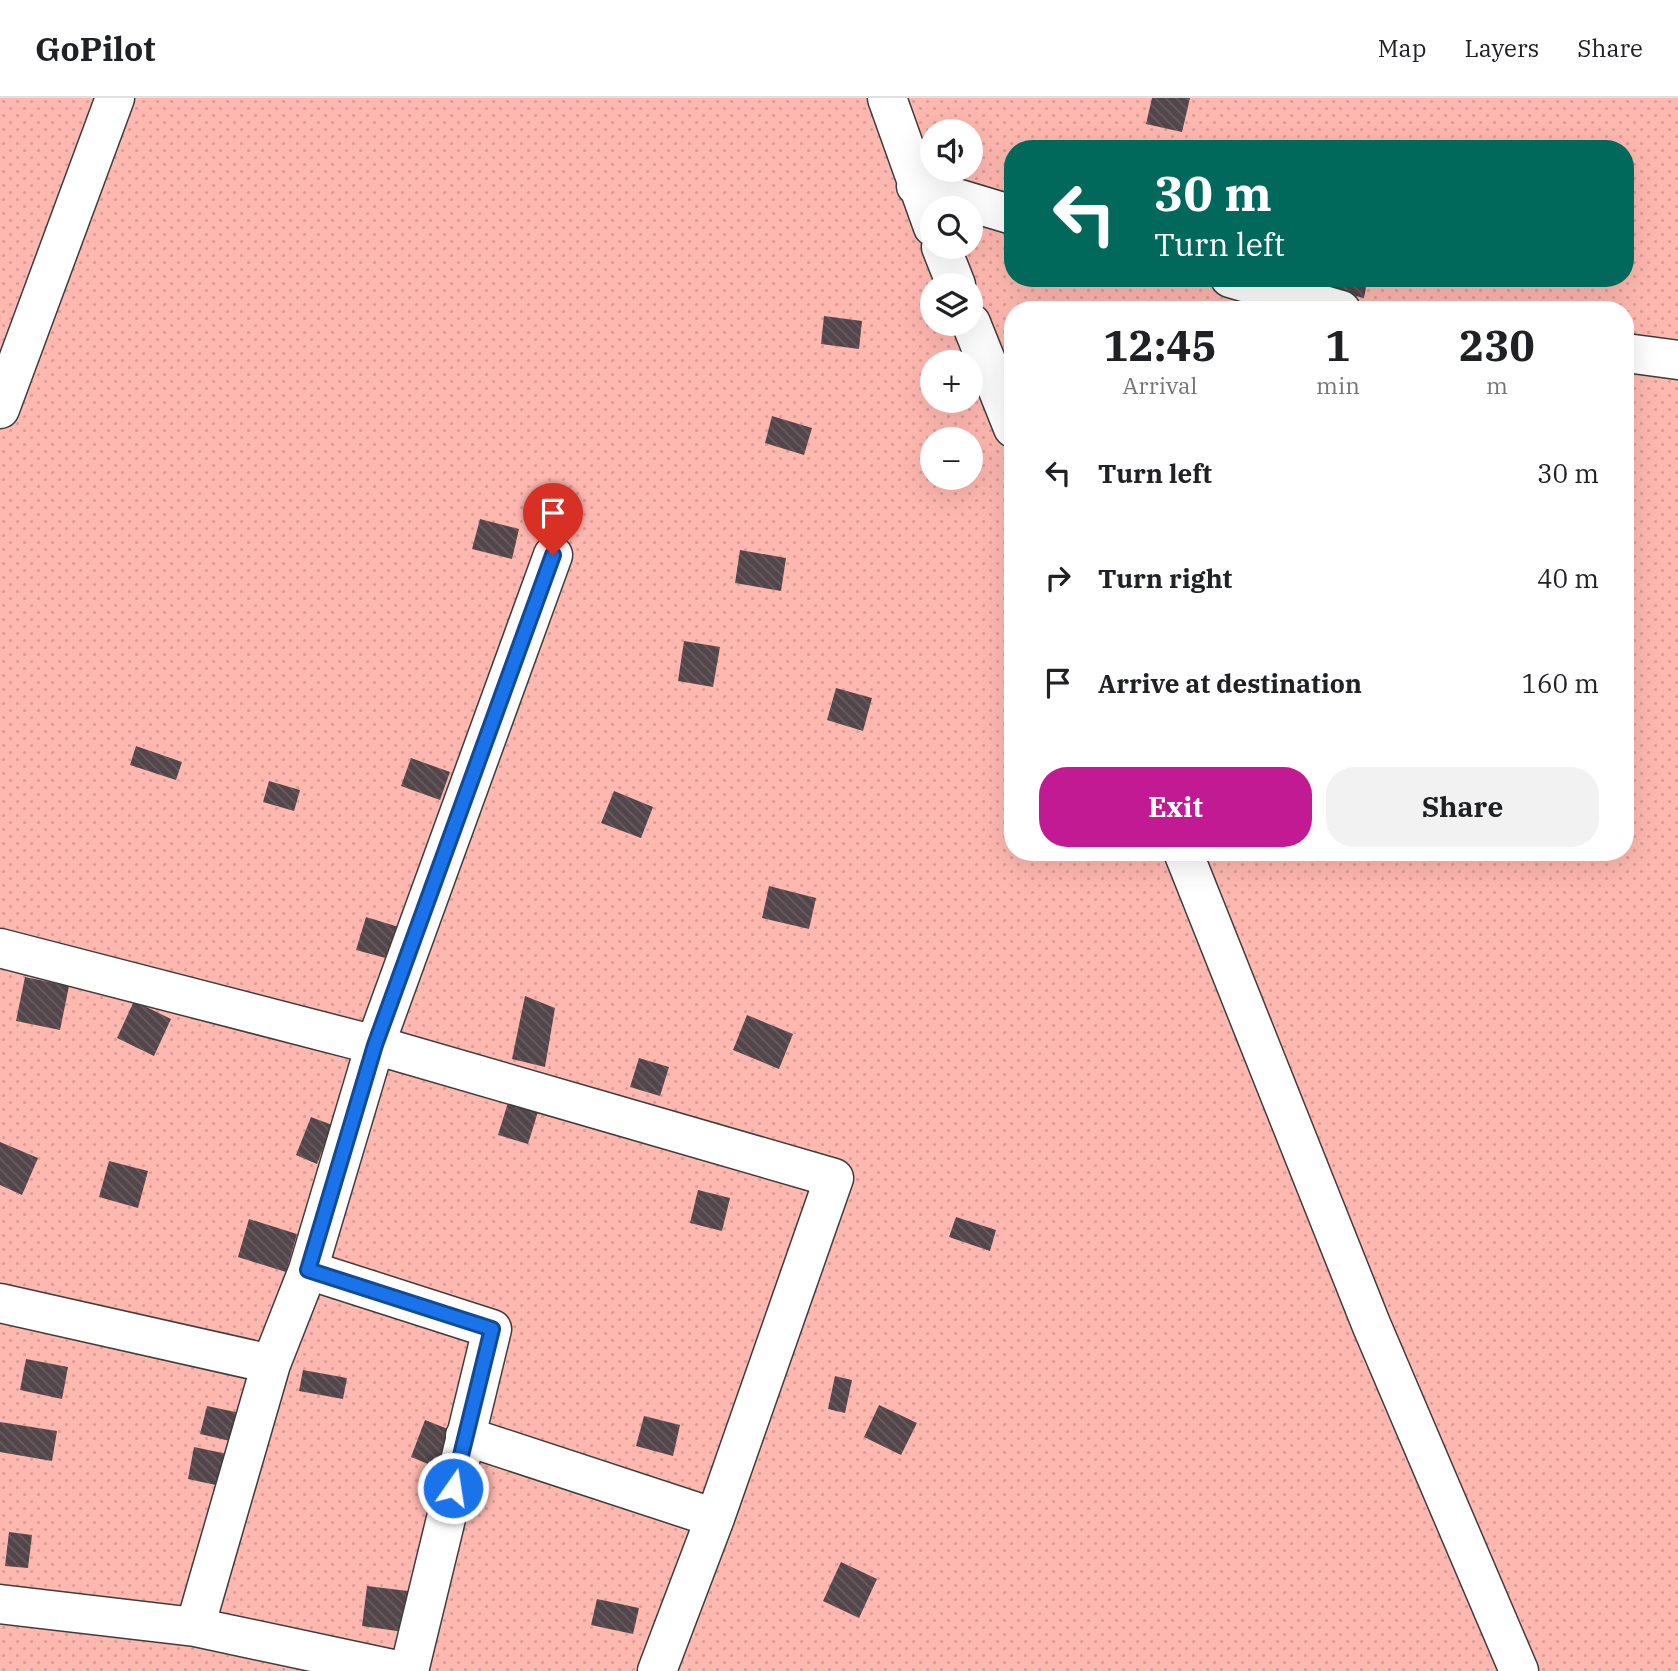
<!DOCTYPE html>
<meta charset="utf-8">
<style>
body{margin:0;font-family:"IBM Plex Serif",serif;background:#f2f2f2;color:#202124;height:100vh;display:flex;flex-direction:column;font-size:26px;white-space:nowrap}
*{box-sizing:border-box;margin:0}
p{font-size:23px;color:#757577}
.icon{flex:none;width:38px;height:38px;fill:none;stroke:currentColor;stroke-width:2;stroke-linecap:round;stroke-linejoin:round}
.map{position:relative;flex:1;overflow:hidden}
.details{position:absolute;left:1004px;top:203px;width:630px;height:560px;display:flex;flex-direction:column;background:#fff;border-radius:28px;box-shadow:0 7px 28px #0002}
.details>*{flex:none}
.guide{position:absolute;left:1004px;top:42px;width:630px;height:147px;border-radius:28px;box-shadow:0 7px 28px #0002;background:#00695c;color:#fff;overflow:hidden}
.fabs{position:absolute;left:920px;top:21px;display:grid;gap:14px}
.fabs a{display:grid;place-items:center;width:63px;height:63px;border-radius:50%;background:#fff;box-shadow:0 7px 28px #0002;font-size:35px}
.pin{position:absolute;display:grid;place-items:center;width:60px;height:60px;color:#fff;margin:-72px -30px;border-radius:50% 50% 50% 0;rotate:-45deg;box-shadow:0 0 7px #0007}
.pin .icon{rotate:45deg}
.me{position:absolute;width:77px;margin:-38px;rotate:13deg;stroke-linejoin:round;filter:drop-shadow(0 0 5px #0008)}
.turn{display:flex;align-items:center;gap:24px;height:147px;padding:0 35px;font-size:32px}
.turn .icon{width:91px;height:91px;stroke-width:2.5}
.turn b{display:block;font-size:49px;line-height:60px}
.eta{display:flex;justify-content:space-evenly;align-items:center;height:119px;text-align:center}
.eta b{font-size:42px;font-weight:700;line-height:49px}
.primary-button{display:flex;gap:14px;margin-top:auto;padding:14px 35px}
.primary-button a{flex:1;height:80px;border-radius:28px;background:#c21a92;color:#fff;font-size:28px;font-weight:700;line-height:80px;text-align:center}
.primary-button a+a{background:#f2f2f2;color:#202124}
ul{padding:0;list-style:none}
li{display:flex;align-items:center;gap:21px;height:105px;padding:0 35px}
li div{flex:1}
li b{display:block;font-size:26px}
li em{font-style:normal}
header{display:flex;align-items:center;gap:42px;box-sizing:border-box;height:98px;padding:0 35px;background:#fff;border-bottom:2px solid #e0e0e0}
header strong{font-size:33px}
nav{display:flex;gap:38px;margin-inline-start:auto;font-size:24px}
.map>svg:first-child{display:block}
.sand{fill:url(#sand-dots);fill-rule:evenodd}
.building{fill:url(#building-back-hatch)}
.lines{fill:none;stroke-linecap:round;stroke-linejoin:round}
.minor-casing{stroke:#3d3d3d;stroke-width:41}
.minor{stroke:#fff;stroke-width:38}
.route-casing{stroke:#114b97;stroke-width:18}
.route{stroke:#1a73e8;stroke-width:12}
</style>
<header>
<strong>GoPilot</strong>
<nav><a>Map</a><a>Layers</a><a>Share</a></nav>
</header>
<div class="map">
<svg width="1678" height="1573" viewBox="0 0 1678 1573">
<defs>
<pattern id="sand-dots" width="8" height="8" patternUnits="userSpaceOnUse" patternTransform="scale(1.75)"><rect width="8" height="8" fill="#ffb8b0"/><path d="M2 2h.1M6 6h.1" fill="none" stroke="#d99d96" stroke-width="1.8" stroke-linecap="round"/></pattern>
<pattern id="building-back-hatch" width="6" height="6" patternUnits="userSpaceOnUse" patternTransform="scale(1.75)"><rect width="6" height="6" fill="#53464a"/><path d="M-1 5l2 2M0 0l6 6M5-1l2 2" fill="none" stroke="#675c60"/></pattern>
</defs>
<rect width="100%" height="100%" fill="#ffeae7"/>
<path class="sand" d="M0 0H1678V1573H0ZM933 33H971V72H933ZM1013 51H1626V180H1013ZM933 110H971V149H933ZM933 187H971V226H933ZM1013 212H1626V754H1013ZM933 264H971V303H933ZM933 341H971V380H933Z"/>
<path class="building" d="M1152 0H1190L1182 34 1146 26Z
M1309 180H1368L1364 200 1308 187Z
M824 218 862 223 859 251 821 246Z
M772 318 812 330 804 357 765 345Z
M480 421 519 431 512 461 472 451Z
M740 452 786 460 781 493 735 485Z
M684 543 720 549 713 589 678 583Z
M836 590 872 600 863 633 827 622Z
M136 648 182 664 176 682 130 667Z
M411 660 450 674 440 702 401 688Z
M269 683 300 692 294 713 263 704Z
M614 693 653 709 641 740 601 725Z
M769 788 816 800 809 831 762 820Z
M366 819 402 830 393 862 356 852Z
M25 879 69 888 60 932 16 923Z
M525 898 555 910 545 969 512 961Z
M134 903 171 921 154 958 117 940Z
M747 917 793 936 779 971 733 952Z
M639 960 669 969 660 998 630 989Z
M510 998 540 1007 528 1046 498 1037Z
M311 1019 332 1027 317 1066 296 1057Z
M0 1044 38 1060 22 1097 0 1087Z
M109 1063 148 1073 138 1110 99 1099Z
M698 1092 730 1100 722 1133 690 1125Z
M956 1119 996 1132 990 1153 949 1139Z
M249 1121 297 1136 286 1174 238 1159Z
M26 1261 68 1269 62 1301 20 1292Z
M303 1272 347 1280 343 1301 299 1293Z
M835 1278 852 1282 845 1315 828 1311Z
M879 1307 917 1325 901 1357 864 1339Z
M207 1308 245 1316 239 1345 200 1336Z
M644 1318 680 1327 673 1358 636 1348Z
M425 1322 458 1335 443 1372 411 1359Z
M0 1324 57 1333 52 1363 0 1354Z
M194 1349 232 1357 225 1389 188 1381Z
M9 1434 32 1437 28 1470 5 1468Z
M841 1464 877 1481 859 1520 823 1503Z
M367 1488 416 1494 411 1535 362 1528Z
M597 1501 639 1510 633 1536 591 1527Z"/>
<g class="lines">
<g class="minor-casing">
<path id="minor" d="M887 0 933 129
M916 88 1013 117
M941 149 956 187
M1230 180 1341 212
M971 225 1013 330
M1626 255 1678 262
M0 311 115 0
M553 457 375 947 834 1080 715 1420
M1183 754 1371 1226 1519 1573
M0 850 375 947 308 1172
M0 1205 271 1266 195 1529 0 1506
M271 1266 308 1172 492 1231 409 1573
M465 1338 715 1420 657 1573
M195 1529 402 1573"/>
</g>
<use href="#minor" class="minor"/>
</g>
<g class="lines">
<g class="route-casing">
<path id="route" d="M453 1390 492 1231 308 1172 375 947 553 457"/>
</g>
<use href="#route" class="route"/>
</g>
</svg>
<div class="fabs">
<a><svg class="icon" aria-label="sound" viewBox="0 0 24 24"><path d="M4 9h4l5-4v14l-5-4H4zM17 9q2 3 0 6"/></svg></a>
<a><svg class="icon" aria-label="search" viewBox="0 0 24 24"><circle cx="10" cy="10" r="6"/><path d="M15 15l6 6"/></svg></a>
<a><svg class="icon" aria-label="layers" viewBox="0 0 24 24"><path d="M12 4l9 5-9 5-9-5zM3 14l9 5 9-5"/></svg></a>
<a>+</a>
<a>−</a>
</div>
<div class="pin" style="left:553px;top:457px;background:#d93025"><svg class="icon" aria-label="arrive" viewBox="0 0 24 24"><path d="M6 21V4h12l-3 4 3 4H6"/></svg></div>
<svg class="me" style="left:453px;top:1390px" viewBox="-20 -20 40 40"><circle r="17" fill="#1a73e8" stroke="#fff" stroke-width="3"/><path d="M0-11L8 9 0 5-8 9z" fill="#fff"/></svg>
<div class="guide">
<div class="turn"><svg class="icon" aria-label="left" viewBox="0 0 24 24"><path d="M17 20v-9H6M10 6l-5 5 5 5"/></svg><div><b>30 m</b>Turn left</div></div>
</div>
<section class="details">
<div class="eta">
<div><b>12:45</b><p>Arrival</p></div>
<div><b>1</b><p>min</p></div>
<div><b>230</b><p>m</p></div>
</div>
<ul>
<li><svg class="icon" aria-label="left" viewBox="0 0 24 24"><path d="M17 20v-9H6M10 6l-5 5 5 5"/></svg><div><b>Turn left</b></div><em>30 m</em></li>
<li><svg class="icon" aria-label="right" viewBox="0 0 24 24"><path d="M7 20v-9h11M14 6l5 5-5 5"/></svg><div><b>Turn right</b></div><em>40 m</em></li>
<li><svg class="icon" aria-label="arrive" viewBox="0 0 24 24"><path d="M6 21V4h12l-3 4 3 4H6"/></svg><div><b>Arrive at destination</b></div><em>160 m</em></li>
</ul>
<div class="primary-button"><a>Exit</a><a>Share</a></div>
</section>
</div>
